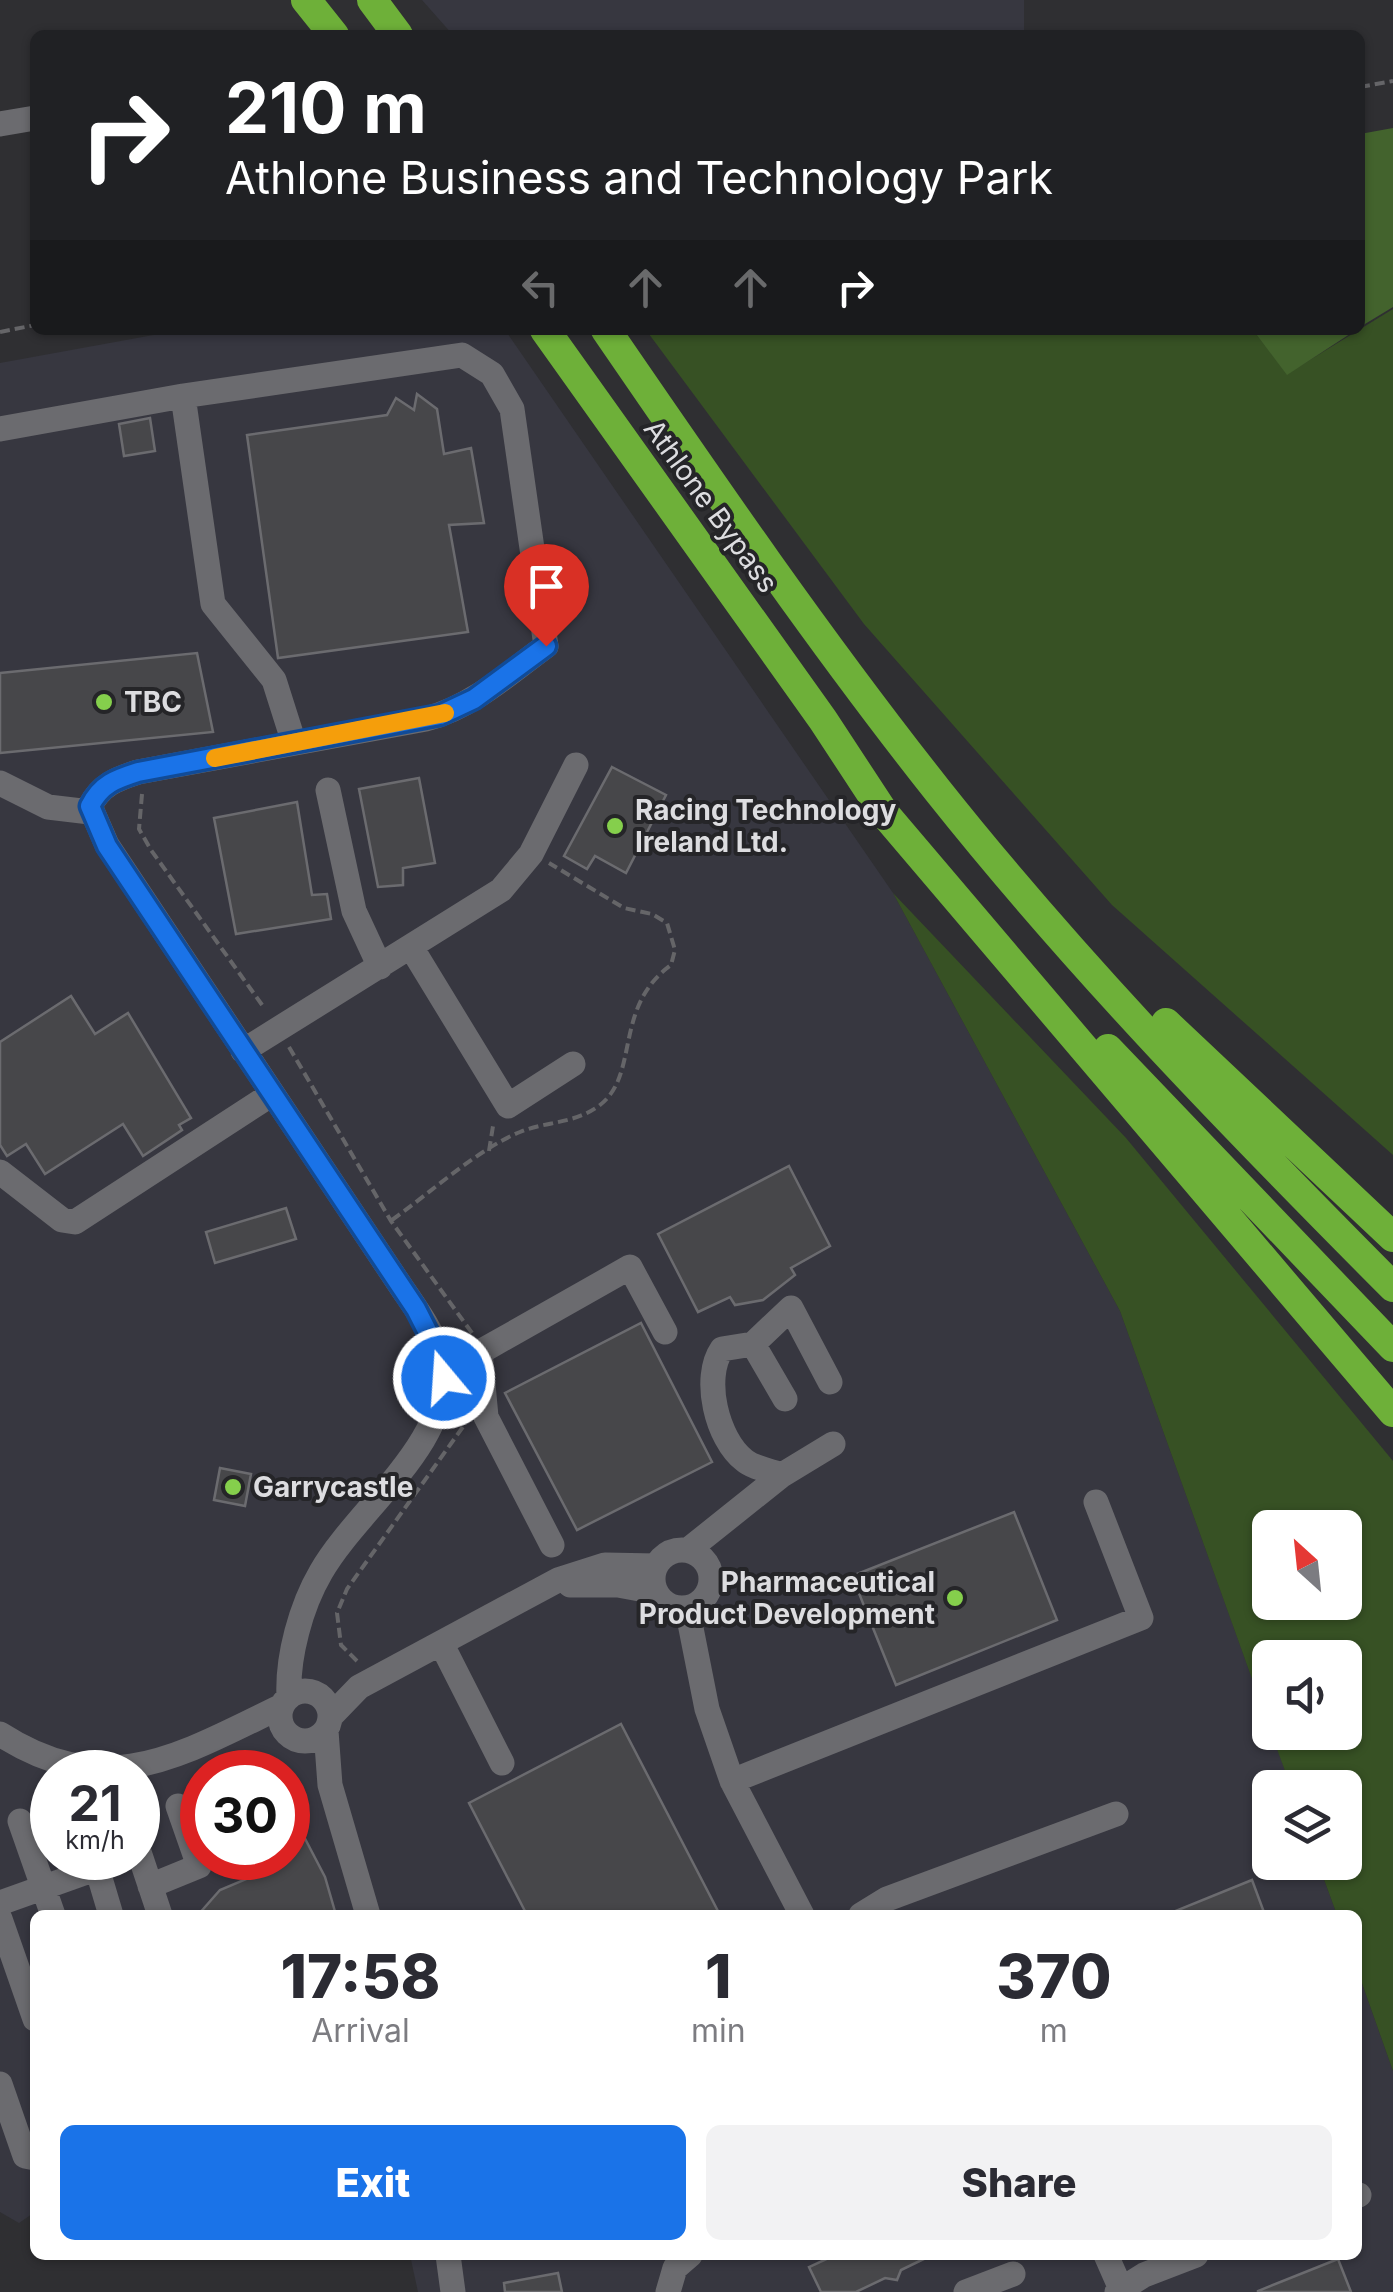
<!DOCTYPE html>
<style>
body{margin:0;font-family:Inter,sans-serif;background:#f2f2f3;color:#2b2b33;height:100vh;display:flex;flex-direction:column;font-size:38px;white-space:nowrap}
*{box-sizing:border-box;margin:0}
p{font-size:32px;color:#7c7c81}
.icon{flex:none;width:55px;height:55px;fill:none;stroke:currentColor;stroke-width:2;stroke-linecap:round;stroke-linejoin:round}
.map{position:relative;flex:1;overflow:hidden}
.sheet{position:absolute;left:30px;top:1910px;width:1332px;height:350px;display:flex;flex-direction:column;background:#fff;border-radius:15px;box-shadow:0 2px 8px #0004}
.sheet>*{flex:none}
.hud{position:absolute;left:30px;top:30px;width:1335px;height:305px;border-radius:15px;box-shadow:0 2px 8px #0004;background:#202124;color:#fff;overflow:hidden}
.needle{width:65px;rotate:333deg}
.tools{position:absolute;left:1252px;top:1510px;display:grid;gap:20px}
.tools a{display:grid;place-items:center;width:110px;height:110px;border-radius:15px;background:#fff;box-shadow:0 2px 8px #0004;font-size:50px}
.speed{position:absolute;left:30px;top:1750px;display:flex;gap:20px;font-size:50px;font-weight:700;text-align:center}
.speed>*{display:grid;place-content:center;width:130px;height:130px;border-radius:50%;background:#fff;box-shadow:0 2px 8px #0004;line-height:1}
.speed small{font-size:25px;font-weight:400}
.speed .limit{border:15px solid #d22;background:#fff;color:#111}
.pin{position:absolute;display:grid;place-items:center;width:85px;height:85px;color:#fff;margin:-102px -42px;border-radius:50% 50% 50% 0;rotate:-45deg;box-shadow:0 0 10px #0007}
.pin .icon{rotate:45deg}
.me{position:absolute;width:110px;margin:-55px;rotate:342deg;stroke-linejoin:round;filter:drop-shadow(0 0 8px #0008)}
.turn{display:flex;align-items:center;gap:35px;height:210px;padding:0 30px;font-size:45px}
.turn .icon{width:130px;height:130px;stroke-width:2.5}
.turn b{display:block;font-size:70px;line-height:85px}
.lanes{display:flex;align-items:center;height:95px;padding:0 30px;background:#0003;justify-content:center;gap:50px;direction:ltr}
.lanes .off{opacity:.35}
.eta{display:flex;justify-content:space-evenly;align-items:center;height:170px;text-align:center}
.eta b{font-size:60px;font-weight:800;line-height:70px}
.action{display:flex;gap:20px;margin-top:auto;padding:20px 30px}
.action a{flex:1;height:115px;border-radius:15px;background:#1a73e8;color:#fff;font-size:40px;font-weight:800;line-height:115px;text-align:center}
.action a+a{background:#f2f2f3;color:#2b2b33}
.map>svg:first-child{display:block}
.built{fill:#373740;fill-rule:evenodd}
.green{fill:#375124;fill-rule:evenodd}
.forest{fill:#43632d}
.building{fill:#47474a;stroke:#6b6b6f;stroke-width:2.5}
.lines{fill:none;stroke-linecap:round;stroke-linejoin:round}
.path{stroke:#656568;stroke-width:4;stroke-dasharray:10 5;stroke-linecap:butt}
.minor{stroke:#6b6b6f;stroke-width:25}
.highway{stroke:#6eb039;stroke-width:30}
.route-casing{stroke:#114b97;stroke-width:25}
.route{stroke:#1a73e8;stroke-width:18}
.slow{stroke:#f59e0b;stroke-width:18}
.poi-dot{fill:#85cf4c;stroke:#252528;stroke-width:4}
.labels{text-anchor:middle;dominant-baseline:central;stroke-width:8;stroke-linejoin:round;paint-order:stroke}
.street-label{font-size:28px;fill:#dddde0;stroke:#252528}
.poi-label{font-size:28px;font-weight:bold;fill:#dddde0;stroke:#252528;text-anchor:start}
</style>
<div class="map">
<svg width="1393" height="2292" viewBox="0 0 1393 2292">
<rect width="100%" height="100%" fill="#2f2f32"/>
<path class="built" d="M422 0H1024V35H453Z
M181 330H505L893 893 1120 1311 1291 1787 1270 1788V1862L1318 1863 1337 1915H35V2212L19 2223 0 2212V363ZM52 1772H138V1858H52ZM202 1772H288V1858H202Z
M1358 1972 1393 2071V2292H418L410 2255H1358Z"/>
<path class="green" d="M1393 309V1155L1112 905 864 624 646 330H1253L1287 374Z
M893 893 1126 1138 1393 1461V2071L1358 1972V1915H1337L1318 1863 1345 1862V1788L1291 1787 1271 1733 1345 1732V1658H1270V1729L1120 1311ZM1270 1528H1345V1602H1270Z"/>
<path class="forest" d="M1393 128V307L1360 327V134Z
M1253 330H1356L1287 375Z"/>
<path class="building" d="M417 394 437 409 444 454 471 448 484 523 449 525 468 632 278 658 247 435 387 415 396 398 414 410Z
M150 418 155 451 124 456 119 424Z
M197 653 213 732 0 753V673Z
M612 767 666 795 626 873 595 856 587 869 564 856Z
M419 778 435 863 403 868V885L378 887 359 789Z
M297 802 312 895 327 894 331 919 236 934 214 818Z
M71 996 95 1034 128 1013 191 1118 179 1125 182 1130 143 1156 123 1124 45 1174 26 1144 7 1156 0 1145V1042Z
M789 1166 830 1246 791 1268 795 1275 763 1300 735 1305 730 1297 698 1312 658 1234Z
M286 1208 296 1239 215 1263 206 1232Z
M641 1323 712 1462 577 1530 505 1393Z
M220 1468 251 1474 245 1506 214 1500Z
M1014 1512 1057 1620 896 1685 852 1576Z
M621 1724 720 1915H527L469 1803Z
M288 1806 325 1877 336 1915H198L220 1890 258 1874 252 1858H288Z
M1252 1880 1265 1915H1168V1914Z
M835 2255H932L901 2270 897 2280 885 2278 856 2292H821L809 2267Z
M1338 2259 1351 2292H1258V2291Z
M558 2273 562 2292H505L504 2283Z"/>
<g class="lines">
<path class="path" d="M1360 87 1393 81
M0 332 35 325
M142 794 139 829 151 850 265 1009
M289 1047 391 1221 472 1333
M489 1151 493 1126
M392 1220C430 1193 478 1149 520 1132 547 1121 575 1124 600 1105 640 1074 613 1007 671 965L675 950 667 923 652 914 624 908 549 863
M357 1661 341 1645 337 1613 347 1589 465 1424"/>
<path class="minor" d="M0 124 35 118
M0 429 183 396
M0 783 48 807 90 812
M328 790 354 911 380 967
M411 947 508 1106 573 1064
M243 1051 501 890 531 854 576 765
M0 1172 62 1220 75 1222 272 1094
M753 1344 785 1399
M480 1352 486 1417 552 1545
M442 1360 480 1352 630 1267 665 1332
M782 1475C771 1471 753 1468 744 1460 717 1439 702 1378 722 1349L753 1344 791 1308 830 1382
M653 1579a29 29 0 1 1 58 0a29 29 0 1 1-58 0Z
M688 1550 782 1475 833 1444
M570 1585H618L656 1592
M687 1608 707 1709 732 1781 802 1915
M441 1643 502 1763
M280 1716a25 25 0 1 1 50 0a25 25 0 1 1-50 0Z
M289 1697C287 1657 301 1606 321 1572 356 1510 453 1441 442 1366 438 1337 416 1309 400 1285L107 845 90 806C101 785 116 779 138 772L426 719C472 707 508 674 546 646L512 409 492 374 462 355 183 396 213 604 274 680 294 743
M330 1717 359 1687 558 1580 605 1565 656 1566
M326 1731 330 1785 368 1915
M0 1734C107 1803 182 1754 282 1706
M732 1781 1141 1618 1096 1502
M20 1821 53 1915
M138 1849 160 1915
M94 1858 111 1915
M150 1886 199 1866 178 1806
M0 1903 126 1858
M861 1915 887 1899 1116 1814
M0 1919 35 2019
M0 2084 25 2156 35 2158
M1358 2195H1359
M448 2255 453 2292
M1106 2255 1121 2289
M668 2292 675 2268 690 2255
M966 2292 1013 2274
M1117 2292 1144 2275 1196 2255"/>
<path class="highway" d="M306 0 334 35
M372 0 398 35
M545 330 823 720 884 813 1393 1412
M606 330C713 486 820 642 938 791 1077 966 1235 1128 1393 1287
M1166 1023 1393 1237
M1108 1049 1393 1347"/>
</g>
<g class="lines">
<g class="route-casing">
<path id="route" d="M444 1378 442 1360 416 1309 107 846 90 806C101 784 116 779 138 772L440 715 474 699 546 646"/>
</g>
<use href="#route" class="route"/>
<path class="slow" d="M215 758 445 713"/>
</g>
<g class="poi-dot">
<circle cx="104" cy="702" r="10"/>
<circle cx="615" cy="826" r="10"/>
<circle cx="233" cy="1487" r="10"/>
<circle cx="955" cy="1598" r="10"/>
</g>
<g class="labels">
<g class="street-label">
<text transform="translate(711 506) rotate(54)">Athlone Bypass</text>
</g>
<g class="poi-label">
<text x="124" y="702">TBC</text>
<text x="635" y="810">Racing Technology<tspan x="635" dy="32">Ireland Ltd.</tspan></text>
<text x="253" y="1487">Garrycastle</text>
<text x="935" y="1582" text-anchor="end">Pharmaceutical<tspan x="935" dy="32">Product Development</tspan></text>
</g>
</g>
</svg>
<div class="tools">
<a><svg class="needle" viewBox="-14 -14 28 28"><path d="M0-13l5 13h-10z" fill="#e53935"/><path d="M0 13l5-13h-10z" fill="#7c7c81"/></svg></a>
<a><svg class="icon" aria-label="sound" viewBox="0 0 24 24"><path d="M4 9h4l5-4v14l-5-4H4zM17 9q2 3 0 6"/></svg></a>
<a><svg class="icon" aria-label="layers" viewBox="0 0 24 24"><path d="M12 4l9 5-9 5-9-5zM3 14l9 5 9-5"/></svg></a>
</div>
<div class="speed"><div>21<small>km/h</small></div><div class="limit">30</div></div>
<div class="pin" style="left:546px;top:646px;background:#d93025"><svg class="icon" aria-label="arrive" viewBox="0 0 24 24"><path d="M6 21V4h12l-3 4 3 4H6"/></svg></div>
<svg class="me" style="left:444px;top:1378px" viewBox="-20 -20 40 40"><circle r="17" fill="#1a73e8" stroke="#fff" stroke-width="3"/><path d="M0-11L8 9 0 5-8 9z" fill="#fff"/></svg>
<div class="hud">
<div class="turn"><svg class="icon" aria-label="right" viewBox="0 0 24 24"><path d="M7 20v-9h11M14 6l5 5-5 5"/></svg><div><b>210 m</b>Athlone Business and Technology Park</div></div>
<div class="lanes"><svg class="icon off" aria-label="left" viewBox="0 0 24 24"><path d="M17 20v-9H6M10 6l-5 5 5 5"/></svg><svg class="icon off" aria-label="ahead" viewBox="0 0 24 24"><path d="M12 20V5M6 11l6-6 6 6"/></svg><svg class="icon off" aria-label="ahead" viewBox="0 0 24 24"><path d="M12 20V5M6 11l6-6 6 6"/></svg><svg class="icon" aria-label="right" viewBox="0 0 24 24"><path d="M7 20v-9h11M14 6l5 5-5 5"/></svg></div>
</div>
<section class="sheet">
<div class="eta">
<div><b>17:58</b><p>Arrival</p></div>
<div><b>1</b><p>min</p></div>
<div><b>370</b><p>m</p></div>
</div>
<div class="action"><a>Exit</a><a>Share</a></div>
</section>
</div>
